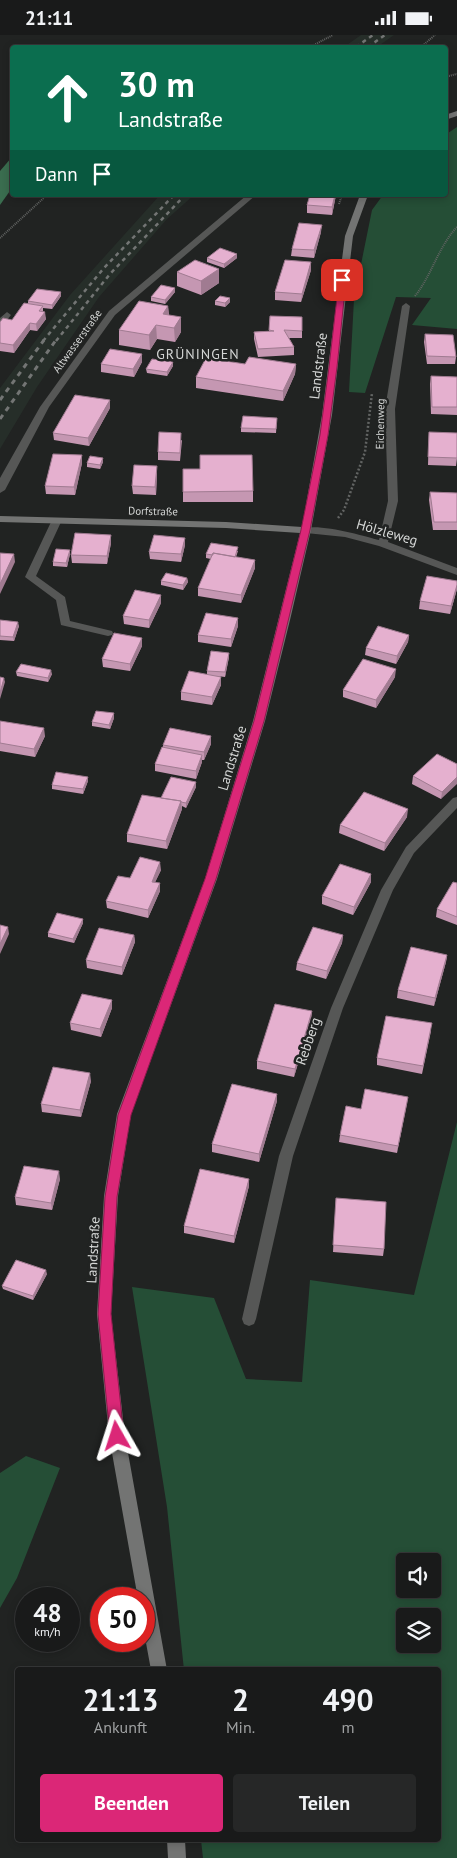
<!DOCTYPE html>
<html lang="de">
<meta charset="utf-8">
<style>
body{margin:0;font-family:"PT Sans",sans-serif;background:#262727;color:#f1f3f6;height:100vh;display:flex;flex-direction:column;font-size:19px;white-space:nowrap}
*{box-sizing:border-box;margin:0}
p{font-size:16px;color:#9fa1a2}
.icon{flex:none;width:28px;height:28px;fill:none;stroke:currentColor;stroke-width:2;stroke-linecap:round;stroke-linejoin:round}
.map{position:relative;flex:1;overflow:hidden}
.details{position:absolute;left:15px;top:1632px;width:426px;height:175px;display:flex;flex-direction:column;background:#191a1a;border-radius:5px;box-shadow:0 2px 8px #0003,0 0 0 1px #373839}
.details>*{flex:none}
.top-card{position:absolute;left:10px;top:10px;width:438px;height:152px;border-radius:5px;box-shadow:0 2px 8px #0003,0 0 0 1px #373839;background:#0b6e4f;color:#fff;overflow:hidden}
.buttons{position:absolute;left:396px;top:1518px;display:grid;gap:10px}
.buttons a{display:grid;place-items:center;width:45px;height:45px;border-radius:5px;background:#191a1a;box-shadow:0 2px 8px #0003,0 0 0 1px #373839;font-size:25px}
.speed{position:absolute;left:15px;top:1552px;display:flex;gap:10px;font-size:25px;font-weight:700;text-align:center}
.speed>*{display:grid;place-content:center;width:65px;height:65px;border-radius:50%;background:#191a1a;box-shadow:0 2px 8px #0003,0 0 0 1px #373839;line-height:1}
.speed small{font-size:12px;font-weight:400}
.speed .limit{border:8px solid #d22;background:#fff;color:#111}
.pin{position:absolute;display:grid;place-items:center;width:42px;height:42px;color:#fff;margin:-21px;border-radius:10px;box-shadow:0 2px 8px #0006}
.me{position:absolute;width:55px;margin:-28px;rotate:354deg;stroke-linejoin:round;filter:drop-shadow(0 0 4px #0008)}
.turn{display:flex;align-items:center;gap:18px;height:105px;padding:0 25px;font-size:22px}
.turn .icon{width:65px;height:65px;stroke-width:2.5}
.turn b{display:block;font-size:35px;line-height:42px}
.then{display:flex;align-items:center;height:48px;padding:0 25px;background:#0003;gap:10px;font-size:19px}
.eta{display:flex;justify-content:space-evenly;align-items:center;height:85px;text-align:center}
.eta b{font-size:30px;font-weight:700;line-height:35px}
.action{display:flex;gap:10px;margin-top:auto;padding:10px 25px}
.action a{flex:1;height:58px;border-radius:5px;background:#db2777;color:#fff;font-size:20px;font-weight:700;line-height:58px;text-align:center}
.action a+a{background:#262727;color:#f1f3f6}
.status{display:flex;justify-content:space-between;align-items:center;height:35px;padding:0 25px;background:#191a1a;direction:ltr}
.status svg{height:14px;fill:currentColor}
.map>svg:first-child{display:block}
.built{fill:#262e29}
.green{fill:#254e36;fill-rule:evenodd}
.water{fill:#3a6d4f}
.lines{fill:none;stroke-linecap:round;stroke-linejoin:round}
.path-far1{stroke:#626463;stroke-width:2;stroke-dasharray:1 1;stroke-linecap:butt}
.path{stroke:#626463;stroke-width:2.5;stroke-dasharray:2 2;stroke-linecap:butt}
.lane{fill:#565756;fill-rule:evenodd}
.street{fill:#565756;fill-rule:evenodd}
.secondary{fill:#737473;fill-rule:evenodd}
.rail-far1{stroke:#737574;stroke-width:2.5;stroke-dasharray:4 4;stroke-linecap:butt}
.rail{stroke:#737574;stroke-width:3;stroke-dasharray:5 5;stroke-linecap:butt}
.wall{fill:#c597b2}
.shaded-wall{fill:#a07b91}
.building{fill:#e5b0cf;stroke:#a07b91}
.route{fill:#db2777;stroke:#8e194d}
.labels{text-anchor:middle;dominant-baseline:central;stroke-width:5;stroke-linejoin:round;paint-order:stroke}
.far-street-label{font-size:11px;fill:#d5d7d6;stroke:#212322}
.far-quarter-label{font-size:14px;letter-spacing:1px;fill:#d5d7d6;stroke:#212322}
.street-label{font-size:14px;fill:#d5d7d6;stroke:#212322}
</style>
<div class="status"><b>21:11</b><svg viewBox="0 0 49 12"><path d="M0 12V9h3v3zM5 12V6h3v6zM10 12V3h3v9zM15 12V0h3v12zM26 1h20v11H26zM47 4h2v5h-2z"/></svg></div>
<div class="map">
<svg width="457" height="1823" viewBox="0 0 457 1823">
<rect width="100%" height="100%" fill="#212322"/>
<path class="built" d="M361 0H394L377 12H344Z
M160 160H194L167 184 99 262 37 352 0 414V353L70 260Z"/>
<path class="green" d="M457 92V294L412 290 431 263 396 262 365 358 349 357 354 264 372 175 383 160H445V100Z
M457 1087V1823H203L201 1805H439V1635H184L167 1472 132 1252 214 1263 246 1344 302 1347 310 1245 414 1260ZM405 1526H432V1554H405ZM405 1581H432V1609H405Z
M26 1421 60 1433 17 1543 0 1573V1438Z"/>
<path class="water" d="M12 122V153L0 170V136Z"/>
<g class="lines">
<path class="path-far1" d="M310 12 333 0
M421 12 435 0
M445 42 457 39
M339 169 342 160
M0 203 47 160
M415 261C432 240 438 212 457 192"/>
<path class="path" d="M338 483 344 475 365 417 372 358"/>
<path class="lane" d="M56 484 61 487 36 541 65 562 70 586 112 596 113 598 112 600 108 601 61 590 56 565 25 542 51 487Z"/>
<path class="street" d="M247 160H256L115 280 49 372 5 455 0 458V443L40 372 109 276Z
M406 268 410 271 395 374 398 466 388 507 457 533V540L379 511 345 502 306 498 301 495C312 486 365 501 379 505L388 466 385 374 402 271Z
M7 277 11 280 3 290 0 291V283Z
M457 762V773L414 818 393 855 343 973 293 1121 256 1284 254 1289 249 1291 244 1289 242 1284 279 1121 331 973 381 855 406 812 453 763Z"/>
<path class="secondary" d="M457 76V81L445 85V80Z
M360 160H368L353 201 332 380 311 495 290 585 265 686 217 844 131 1079 118 1161 111 1279 125 1401 167 1635H151L144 1597V1564H138L109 1401 97 1279 104 1161 117 1079 205 844 253 686 300 498 226 493 0 487V481L226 487 302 492 322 380 345 201Z
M167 1805H185L186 1823H168Z"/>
<path class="rail-far1" d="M356 12 373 0
M368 12 385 0
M43 306 104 233 174 160
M56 306 110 239 185 160"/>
<path class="rail" d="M0 365 44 305
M0 384 56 305"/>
</g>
<path class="wall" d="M310 160H336L332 180 307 178V170Z
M321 197 314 223 291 221 292 214Z
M207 223H237L224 233 207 227Z
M219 234V248L201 260 177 251V237Z
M311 235 301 267 275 265V257Z
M175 253V257L165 269 151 266V262Z
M61 257V261L52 274 43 273V276L46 284 37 296 30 295 14 318 0 316V287L12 285 28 268V266Z
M215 266 230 267 225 272 215 270Z
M168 271 169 280 181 297 175 307 157 304 150 315 119 310V295Z
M270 281 302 282V303H289L294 312V320L258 322 254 304V297L269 296Z
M425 299 456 322 455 329H427L424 307Z
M142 319V327L134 342 101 337V329Z
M173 327V331L167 341 147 338 146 334Z
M245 329H296L295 339 283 366 196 353V342Z
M431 341 457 342V380L431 379 430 349Z
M110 373 89 411 54 405 53 398Z
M277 383 276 398 241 397V393Z
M429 397 457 423 456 431 428 430Z
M182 405 180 426 158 425V417Z
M103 427 100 434 87 432V428Z
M82 428 75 460 46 459 45 451Z
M183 434H200L253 456V467H183Z
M157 438 156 460 133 459 132 451Z
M430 457 457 458V495H433L429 465Z
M111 508 107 529 72 528 71 520Z
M185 510 181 527 150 524 149 517Z
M70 515V519L67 532 53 531V527Z
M238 516 236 522 255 525V533L241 568 198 561V553L211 524 206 523V519Z
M187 543 188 547 183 555 161 550V546Z
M457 554 450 579 419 574 420 566Z
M161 568 149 593 124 589 123 581Z
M0 585 19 591 14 606 0 605Z
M238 591 231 612 198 607V600Z
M409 600 408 607 396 629 365 620 366 613Z
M142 603V611L130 636 103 632 102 624Z
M229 622 225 642 217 641 221 642V650L212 670 181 665V657L207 639V636Z
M16 637 52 639 48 647 17 641Z
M395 642 376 673 343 662V655Z
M114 683 110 694 92 691V687Z
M0 686 45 701 35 722 0 716Z
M211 701V709L204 725H202V727L196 744 155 736V729L163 712V710Z
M457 729 441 764 412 749 413 741Z
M88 746 83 759 52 754V750Z
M196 747V752L186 773 182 771V774L167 814 127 807V799L161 763Z
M407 782 384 816 339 798 340 790Z
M161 835 155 847 160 856 148 883 107 873 106 866 130 843Z
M371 839V847L353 880 322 869V861Z
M457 848V890L436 882 437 874Z
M83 884V888L74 908 48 902V898Z
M134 900 135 907 122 940 87 933 86 925Z
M343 900 342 908 326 944 296 935 297 928Z
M447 920 446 927 434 971 397 963 398 955Z
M112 965V973L101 1002 71 995 70 988Z
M312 976 311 984 294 1042 257 1034V1026Z
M431 996 422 1039 377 1030V1023Z
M91 1046 81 1082 42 1077 41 1069Z
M277 1059V1066L259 1127 212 1117V1109Z
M408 1062 397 1118 339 1107 340 1100 361 1074Z
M60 1144 52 1175 16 1170 15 1162Z
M249 1151 234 1208 184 1198V1191Z
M336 1163 384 1214 383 1221 333 1217Z
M47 1239 33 1265 3 1254 2 1251Z"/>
<path class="shaded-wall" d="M335 160H336L332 180V172Z
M322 190 321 197 314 223V215Z
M237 219V223L224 233V229Z
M311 227V235L301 267 302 259Z
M219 234V248L201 260V246Z
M175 253V257L165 269V265Z
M61 257V261L52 274V270Z
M230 263V267L225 272V268Z
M168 271 169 285 163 279Z
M45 277 46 284 37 296 36 289Z
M181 282V297L175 307 174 293Z
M30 288V295L14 318 13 310Z
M156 290 157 304 150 315 149 300Z
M142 319V327L134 342 133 334Z
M173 327V331L167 341V337Z
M296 329 295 339 283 366V356Z
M110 365V373L89 411 88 403Z
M82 420V428L75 460 74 452Z
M103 423V427L100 434V430Z
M157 431V438L156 460 155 452Z
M111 500V508L107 529V521Z
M185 503V510L181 527V519Z
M70 515V519L67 532 66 528Z
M14 519 15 527 0 559V549Z
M255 525V533L241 568V560Z
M187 543 188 547 183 555V550Z
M457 550V554L450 579 451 571Z
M161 560V568L149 593V585Z
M238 583V591L231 612V604Z
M18 587 19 591 14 606 13 602Z
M409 600 408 607 396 629 397 621Z
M142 603V611L130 636V629Z
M229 618V622L225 642V637Z
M396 634 395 642 376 673V665Z
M51 635 52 639 48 647V643Z
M221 642V650L212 670V662Z
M4 643 5 647 0 664V658Z
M114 678V683L110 694 109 690Z
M44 693 45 701 35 722 34 714Z
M211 701V709L204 725V717Z
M202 720V727L196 744V736Z
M88 742V746L83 759V754Z
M457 742V749L441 764 442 757Z
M196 747V752L186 773V768Z
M181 766 182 774 167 814 166 806Z
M408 774 407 782 384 816 385 808Z
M160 827 161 835 152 854V847Z
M371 839V847L353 880 354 872Z
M160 848V856L148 883V875Z
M83 884V888L74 908 73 904Z
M8 892 9 899 0 919V909Z
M134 900 135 907 122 940V932Z
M343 900 342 908 326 944 327 936Z
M447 920 446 927 434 971 435 963Z
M112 965V973L101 1002 100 994Z
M312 976 311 984 294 1042 295 1034Z
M90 1038 91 1046 81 1082 80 1075Z
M277 1059V1066L259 1127V1119Z
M408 1062 407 1069 397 1118 398 1111Z
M59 1136 60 1144 52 1175 51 1168Z
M249 1144V1151L234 1208V1201Z
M46 1235 47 1239 33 1265V1261Z"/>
<path class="building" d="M310 160H335L332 172 307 170Z
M299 188 322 190 314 215 292 214Z
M220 213 237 219 224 229 207 223Z
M195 225 219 234 201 246 177 237Z
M285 225 311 227 302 259 275 257Z
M161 250 175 253 165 265 151 262Z
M37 254 61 257 52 270 28 266Z
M220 261 230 263 225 268 215 266Z
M139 266 168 271 163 279 181 282 174 293 156 290 149 300 119 295Z
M24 268 43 271 39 276 45 277 36 289 30 288 13 310 0 308V287L3 283 12 285Z
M270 281 302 282V296L284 295 294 312 258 314 254 297 274 296 269 295Z
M425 299 453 300 456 322 427 321Z
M110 314 142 319 133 334 101 329Z
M249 322 296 329 283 356 196 342 206 323 245 329Z
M152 324 173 327 167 337 146 334Z
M431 341 457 342V372H432Z
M75 360 110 365 88 403 53 398Z
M243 381 277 383 276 394 241 393Z
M159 397 181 398 180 418 158 417Z
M429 397 457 398V423L428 422Z
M53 419 82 420 74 452 45 451Z
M200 420H252L253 456 183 457V434H200Z
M90 421 103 423 100 430 87 428Z
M134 430 157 431 155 452 132 451Z
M430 457 457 458V487H434Z
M75 498 111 500 107 521 71 520Z
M154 500 185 503 181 519 149 517Z
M211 508 238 512 235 522 213 518V520L206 519Z
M56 514 70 515 66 528 53 527Z
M0 518 14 519 0 549Z
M213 518 255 525 241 560 198 553Z
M166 538 187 543 183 550 161 546Z
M427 541 457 546V550L451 571 420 566Z
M135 555 161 560 149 585 123 581Z
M206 578 238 583 231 604 198 600Z
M0 585 18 587 13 602 0 601Z
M378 591 409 600 397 621 366 613Z
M114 598 142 603 130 629 102 624Z
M211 616 229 618 225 637 207 636Z
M363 624 396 634 376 665 343 655Z
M21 629 51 635 48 643 16 637Z
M189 636 221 642 212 662 181 657Z
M0 642 4 643 0 658Z
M96 676 114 678 109 690 92 687Z
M0 686 44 693 34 714 0 708Z
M170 693 211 701 204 717 163 710Z
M162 712 202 720 196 736 155 729Z
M437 719 457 729V742L442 757 413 741Z
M56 737 88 742 83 754 52 750Z
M171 742 196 747 186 768 181 767V766L161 763Z
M364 757 408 774 385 808 340 790Z
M142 760 181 766 166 806 127 799Z
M140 822 160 827 152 847 160 848 148 875 106 866 118 841 130 843Z
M340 829 371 839 354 872 322 861Z
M453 847 457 848V882L437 874Z
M57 878 83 884 73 904 48 898Z
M0 890 8 892 0 909Z
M313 892 343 900 327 936 297 928Z
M99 893 134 900 122 932 86 925Z
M411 912 447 920 435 963 398 955Z
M82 959 112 965 100 994 70 988Z
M275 969 312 976 295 1034 257 1026Z
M386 981 432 988 423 1031 377 1023Z
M53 1032 90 1038 80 1075 41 1069Z
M232 1049 277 1059 259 1119 212 1109Z
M365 1054 408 1062 398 1111 340 1100 346 1071 361 1074Z
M24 1131 59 1136 51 1168 15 1162Z
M200 1134 249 1144 234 1201 184 1191Z
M336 1163 386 1167 384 1214 333 1210Z
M16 1225 46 1235 33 1261 2 1251Z"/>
<path class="route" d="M342 242 346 245 337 332 328 400 310 495 264 686 216 844 131 1080 117 1162 111 1279 124 1401 122 1406 117 1408 112 1406 110 1401 98 1279 105 1162 118 1080 205 844 254 686 301 495 320 400 329 332 339 245Z"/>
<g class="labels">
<g class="far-street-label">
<text transform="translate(77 306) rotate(-54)">Altwasserstraße</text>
<text transform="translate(380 389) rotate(-89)">Eichenweg</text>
<text transform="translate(153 476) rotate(1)">Dorfstraße</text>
</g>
<g class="far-quarter-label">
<text x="198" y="319">GRÜNINGEN</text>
</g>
<g class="street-label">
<text transform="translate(318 331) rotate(-83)">Landstraße</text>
<text transform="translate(387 497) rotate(16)">Hölzleweg</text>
<text transform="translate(232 723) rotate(-73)">Landstraße</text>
<text transform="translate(308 1006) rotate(-71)">Rebberg</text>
<text transform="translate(93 1215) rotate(-87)">Landstraße</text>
</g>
</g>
</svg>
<div class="buttons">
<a><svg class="icon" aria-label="sound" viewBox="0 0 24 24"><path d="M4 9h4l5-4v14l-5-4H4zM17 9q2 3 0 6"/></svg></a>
<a><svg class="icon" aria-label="layers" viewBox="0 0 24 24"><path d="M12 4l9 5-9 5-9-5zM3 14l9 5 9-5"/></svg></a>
</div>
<div class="speed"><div>48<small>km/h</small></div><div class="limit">50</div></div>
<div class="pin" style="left:342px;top:245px;background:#d93025"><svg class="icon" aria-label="arrive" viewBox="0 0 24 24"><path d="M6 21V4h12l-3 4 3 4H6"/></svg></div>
<svg class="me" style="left:117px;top:1401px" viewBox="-20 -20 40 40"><path d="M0-17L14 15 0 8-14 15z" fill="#db2777" stroke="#fff" stroke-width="4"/></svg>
<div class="top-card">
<div class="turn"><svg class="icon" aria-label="ahead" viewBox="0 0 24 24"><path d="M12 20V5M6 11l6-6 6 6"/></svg><div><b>30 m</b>Landstraße</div></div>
<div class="then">Dann<svg class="icon" aria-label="arrive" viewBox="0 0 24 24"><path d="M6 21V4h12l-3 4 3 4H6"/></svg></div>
</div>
<section class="details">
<div class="eta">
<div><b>21:13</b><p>Ankunft</p></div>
<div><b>2</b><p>Min.</p></div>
<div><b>490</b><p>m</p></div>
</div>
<div class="action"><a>Beenden</a><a>Teilen</a></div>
</section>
</div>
